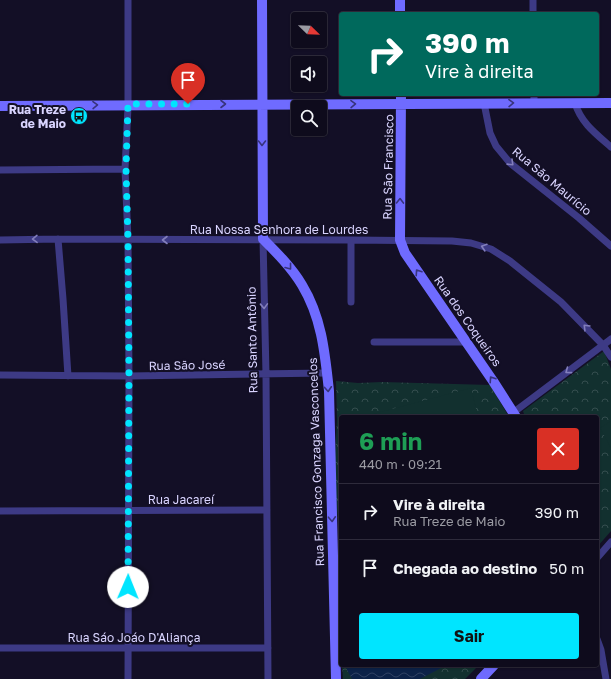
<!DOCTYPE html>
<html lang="pt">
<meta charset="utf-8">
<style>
body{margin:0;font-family:"Golos Text",sans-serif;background:#1c1929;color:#f1f3f6;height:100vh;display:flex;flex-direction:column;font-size:15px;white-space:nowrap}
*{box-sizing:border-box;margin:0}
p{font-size:13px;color:#9b9ba3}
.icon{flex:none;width:22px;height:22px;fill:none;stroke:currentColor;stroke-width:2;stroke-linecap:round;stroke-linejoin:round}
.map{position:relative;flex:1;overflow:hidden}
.drawer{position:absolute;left:339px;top:415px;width:260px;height:252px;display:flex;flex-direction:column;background:#0e0b1c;border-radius:4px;box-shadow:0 1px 3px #0004,0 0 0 1px #2e2b3b}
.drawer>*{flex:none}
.guide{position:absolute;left:339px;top:12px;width:260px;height:84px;border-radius:4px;box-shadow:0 1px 3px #0004,0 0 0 1px #2e2b3b;background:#00695c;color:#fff;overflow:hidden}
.needle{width:26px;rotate:113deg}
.fabs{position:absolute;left:291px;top:12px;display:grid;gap:8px}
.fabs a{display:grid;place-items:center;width:36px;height:36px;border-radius:4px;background:#0e0b1c;box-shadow:0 1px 3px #0004,0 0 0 1px #2e2b3b;font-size:20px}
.pin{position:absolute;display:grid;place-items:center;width:34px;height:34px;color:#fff;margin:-41px -17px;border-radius:50% 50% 50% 0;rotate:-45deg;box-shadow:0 0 4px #0007}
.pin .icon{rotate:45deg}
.me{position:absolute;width:44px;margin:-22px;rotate:1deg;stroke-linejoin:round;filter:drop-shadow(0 0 3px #0008)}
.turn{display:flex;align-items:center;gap:14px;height:84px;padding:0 20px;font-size:18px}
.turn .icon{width:52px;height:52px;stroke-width:2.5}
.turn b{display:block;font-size:28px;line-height:34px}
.round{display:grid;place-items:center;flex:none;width:42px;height:42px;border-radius:4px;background:#1c1929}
.head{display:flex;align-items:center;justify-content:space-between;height:68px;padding:0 20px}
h1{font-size:24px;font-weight:700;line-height:30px;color:#1e9e55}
.action{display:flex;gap:8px;margin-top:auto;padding:8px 20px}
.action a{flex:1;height:46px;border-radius:4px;background:#00e5ff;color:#111;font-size:16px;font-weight:700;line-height:46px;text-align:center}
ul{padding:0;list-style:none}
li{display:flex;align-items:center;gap:12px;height:56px;padding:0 20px;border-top:1px solid #2e2b3b}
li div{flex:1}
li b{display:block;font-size:15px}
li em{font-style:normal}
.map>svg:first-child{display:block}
.park{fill:url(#park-crowns)}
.pitch{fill:#12302f}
.water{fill:url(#water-waves)}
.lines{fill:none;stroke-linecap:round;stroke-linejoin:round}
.street{stroke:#3d3a85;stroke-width:7}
.secondary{stroke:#6f6bff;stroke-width:10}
.oneway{stroke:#38347d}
.oneway2{stroke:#837fbc}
.route{stroke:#00e5ff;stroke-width:7;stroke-dasharray:0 12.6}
.labels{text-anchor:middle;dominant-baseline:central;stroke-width:4;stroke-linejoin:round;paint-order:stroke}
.poi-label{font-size:12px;font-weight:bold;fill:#d9d4ff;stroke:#130f26;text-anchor:end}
.street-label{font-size:12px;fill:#d9d4ff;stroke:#130f26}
</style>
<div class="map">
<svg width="611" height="679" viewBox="0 0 611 679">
<defs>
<pattern id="park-crowns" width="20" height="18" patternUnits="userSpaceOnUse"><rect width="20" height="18" fill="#12302f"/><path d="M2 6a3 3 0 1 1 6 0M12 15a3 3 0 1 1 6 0" fill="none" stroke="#344d4e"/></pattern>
<pattern id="water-waves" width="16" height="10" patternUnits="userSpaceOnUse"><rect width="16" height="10" fill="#0c2248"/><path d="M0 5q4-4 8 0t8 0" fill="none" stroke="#2f4163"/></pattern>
</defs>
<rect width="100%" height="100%" fill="#130f26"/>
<path class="park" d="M604 351 611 369V531L597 547V417H525L523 411Z
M336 381 358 383 382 382 490 385 509 417H341V624L339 531 336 499 335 457 337 420Z
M342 665H479L465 679H343Z"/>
<path class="pitch" d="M471 388 478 417H362Z
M611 421V448L600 428Z"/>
<path class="water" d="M346 665H447L420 679H352L347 670Z"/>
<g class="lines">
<path class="street" d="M128 0V107L125 169 128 240 129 376 128 679
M533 0V14
M534 94V103
M484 103 490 133 496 146 510 163 579 218 611 246
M575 103C581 123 596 134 611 147
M0 170 125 169
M58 239 63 299 68 376
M263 239 266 374 268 679
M0 240 58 239 351 240 452 241 471 243 491 249 510 261 561 302 603 345 611 357
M351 240V302
M374 342H467
M0 375 129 376 327 373
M514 412 611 339
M0 511 267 510
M597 558 611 542
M597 639 601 650 606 679
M0 648H268"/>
<path class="secondary" d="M262 0 263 239C277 253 292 268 302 285 322 318 325 354 329 391L336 679
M400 0V14
M401 94 400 240 405 253 493 381 516 417
M0 106 611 103
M481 679 494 665"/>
</g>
<defs><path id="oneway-chevron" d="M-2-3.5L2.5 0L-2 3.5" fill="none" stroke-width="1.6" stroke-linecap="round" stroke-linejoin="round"/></defs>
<g class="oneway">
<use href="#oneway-chevron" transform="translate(511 103) rotate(-1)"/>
<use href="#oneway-chevron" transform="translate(223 104)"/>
<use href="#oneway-chevron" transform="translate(353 104) rotate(-1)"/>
<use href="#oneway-chevron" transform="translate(95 105) rotate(-1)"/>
<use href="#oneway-chevron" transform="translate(262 143) rotate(90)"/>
<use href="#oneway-chevron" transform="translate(400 201) rotate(-89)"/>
<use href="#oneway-chevron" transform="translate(289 267) rotate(52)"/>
<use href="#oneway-chevron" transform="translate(418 272) rotate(-124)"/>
<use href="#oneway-chevron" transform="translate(492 379) rotate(-124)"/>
<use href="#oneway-chevron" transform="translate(328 389) rotate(86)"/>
<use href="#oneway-chevron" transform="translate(332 519) rotate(87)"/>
</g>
<g class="oneway2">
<use href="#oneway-chevron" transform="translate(511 163) rotate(44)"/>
<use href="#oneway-chevron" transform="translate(35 239) rotate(179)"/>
<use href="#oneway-chevron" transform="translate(165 240) rotate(180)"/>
<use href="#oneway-chevron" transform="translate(484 247) rotate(-163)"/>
<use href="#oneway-chevron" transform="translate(264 306) rotate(88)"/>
<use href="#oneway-chevron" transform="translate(586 327) rotate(-135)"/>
<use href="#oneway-chevron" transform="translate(568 371) rotate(143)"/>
</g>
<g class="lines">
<path class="route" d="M128 587 129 376 128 240 126 169 128 104H188"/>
</g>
<defs>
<g id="bus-disc" transform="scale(0.9)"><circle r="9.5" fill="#00e5ff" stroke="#130f26"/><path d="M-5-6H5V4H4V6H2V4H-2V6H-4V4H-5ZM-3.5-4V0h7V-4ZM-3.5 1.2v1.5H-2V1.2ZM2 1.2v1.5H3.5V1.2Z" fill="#111"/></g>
</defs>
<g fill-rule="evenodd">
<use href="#bus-disc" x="79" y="116"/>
</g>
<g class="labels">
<g class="poi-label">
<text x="66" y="109">Rua Treze<tspan x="66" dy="14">de Maio</tspan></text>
</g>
<g class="street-label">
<text transform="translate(388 167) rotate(-89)">Rua São Francisco</text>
<text transform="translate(552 181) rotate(40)">Rua São Maurício</text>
<text x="279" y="229">Rua Nossa Senhora de Lourdes</text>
<text transform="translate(468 321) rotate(55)">Rua dos Coqueiros</text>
<text transform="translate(252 340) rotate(-91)">Rua Santo Antônio</text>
<text transform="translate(187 365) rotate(-1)">Rua São José</text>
<text transform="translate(316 462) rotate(-92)">Rua Francisco Gonzaga Vasconcelos</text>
<text x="181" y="499">Rua Jacareí</text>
<text x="134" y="637">Rua Sáo Joáo D'Aliança</text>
</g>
</g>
</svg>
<div class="fabs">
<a><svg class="needle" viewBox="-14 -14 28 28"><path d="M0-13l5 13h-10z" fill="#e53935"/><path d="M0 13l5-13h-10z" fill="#9b9ba3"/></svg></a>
<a><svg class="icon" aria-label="sound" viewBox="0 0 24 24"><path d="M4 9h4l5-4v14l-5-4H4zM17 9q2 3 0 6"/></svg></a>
<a><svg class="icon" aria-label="search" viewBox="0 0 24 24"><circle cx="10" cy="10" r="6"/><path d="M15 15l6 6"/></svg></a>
</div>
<div class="pin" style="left:188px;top:104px;background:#d93025"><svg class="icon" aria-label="arrive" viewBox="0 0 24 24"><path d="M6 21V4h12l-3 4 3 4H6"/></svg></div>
<svg class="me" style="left:128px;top:587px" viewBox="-20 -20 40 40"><circle r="19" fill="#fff"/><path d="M0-13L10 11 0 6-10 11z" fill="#00e5ff"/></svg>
<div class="guide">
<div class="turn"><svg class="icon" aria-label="right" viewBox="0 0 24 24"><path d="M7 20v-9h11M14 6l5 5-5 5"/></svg><div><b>390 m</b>Vire à direita</div></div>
</div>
<section class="drawer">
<div class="head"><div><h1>6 min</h1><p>440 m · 09:21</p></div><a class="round" style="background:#d93025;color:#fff"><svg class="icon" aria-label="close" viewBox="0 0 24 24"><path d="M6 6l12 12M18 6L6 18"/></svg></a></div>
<ul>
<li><svg class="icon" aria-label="right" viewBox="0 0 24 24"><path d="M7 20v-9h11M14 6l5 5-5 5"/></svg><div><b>Vire à direita</b><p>Rua Treze de Maio</p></div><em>390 m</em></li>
<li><svg class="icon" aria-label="arrive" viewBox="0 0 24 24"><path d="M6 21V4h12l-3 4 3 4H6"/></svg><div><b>Chegada ao destino</b></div><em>50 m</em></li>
</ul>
<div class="action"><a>Sair</a></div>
</section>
</div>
